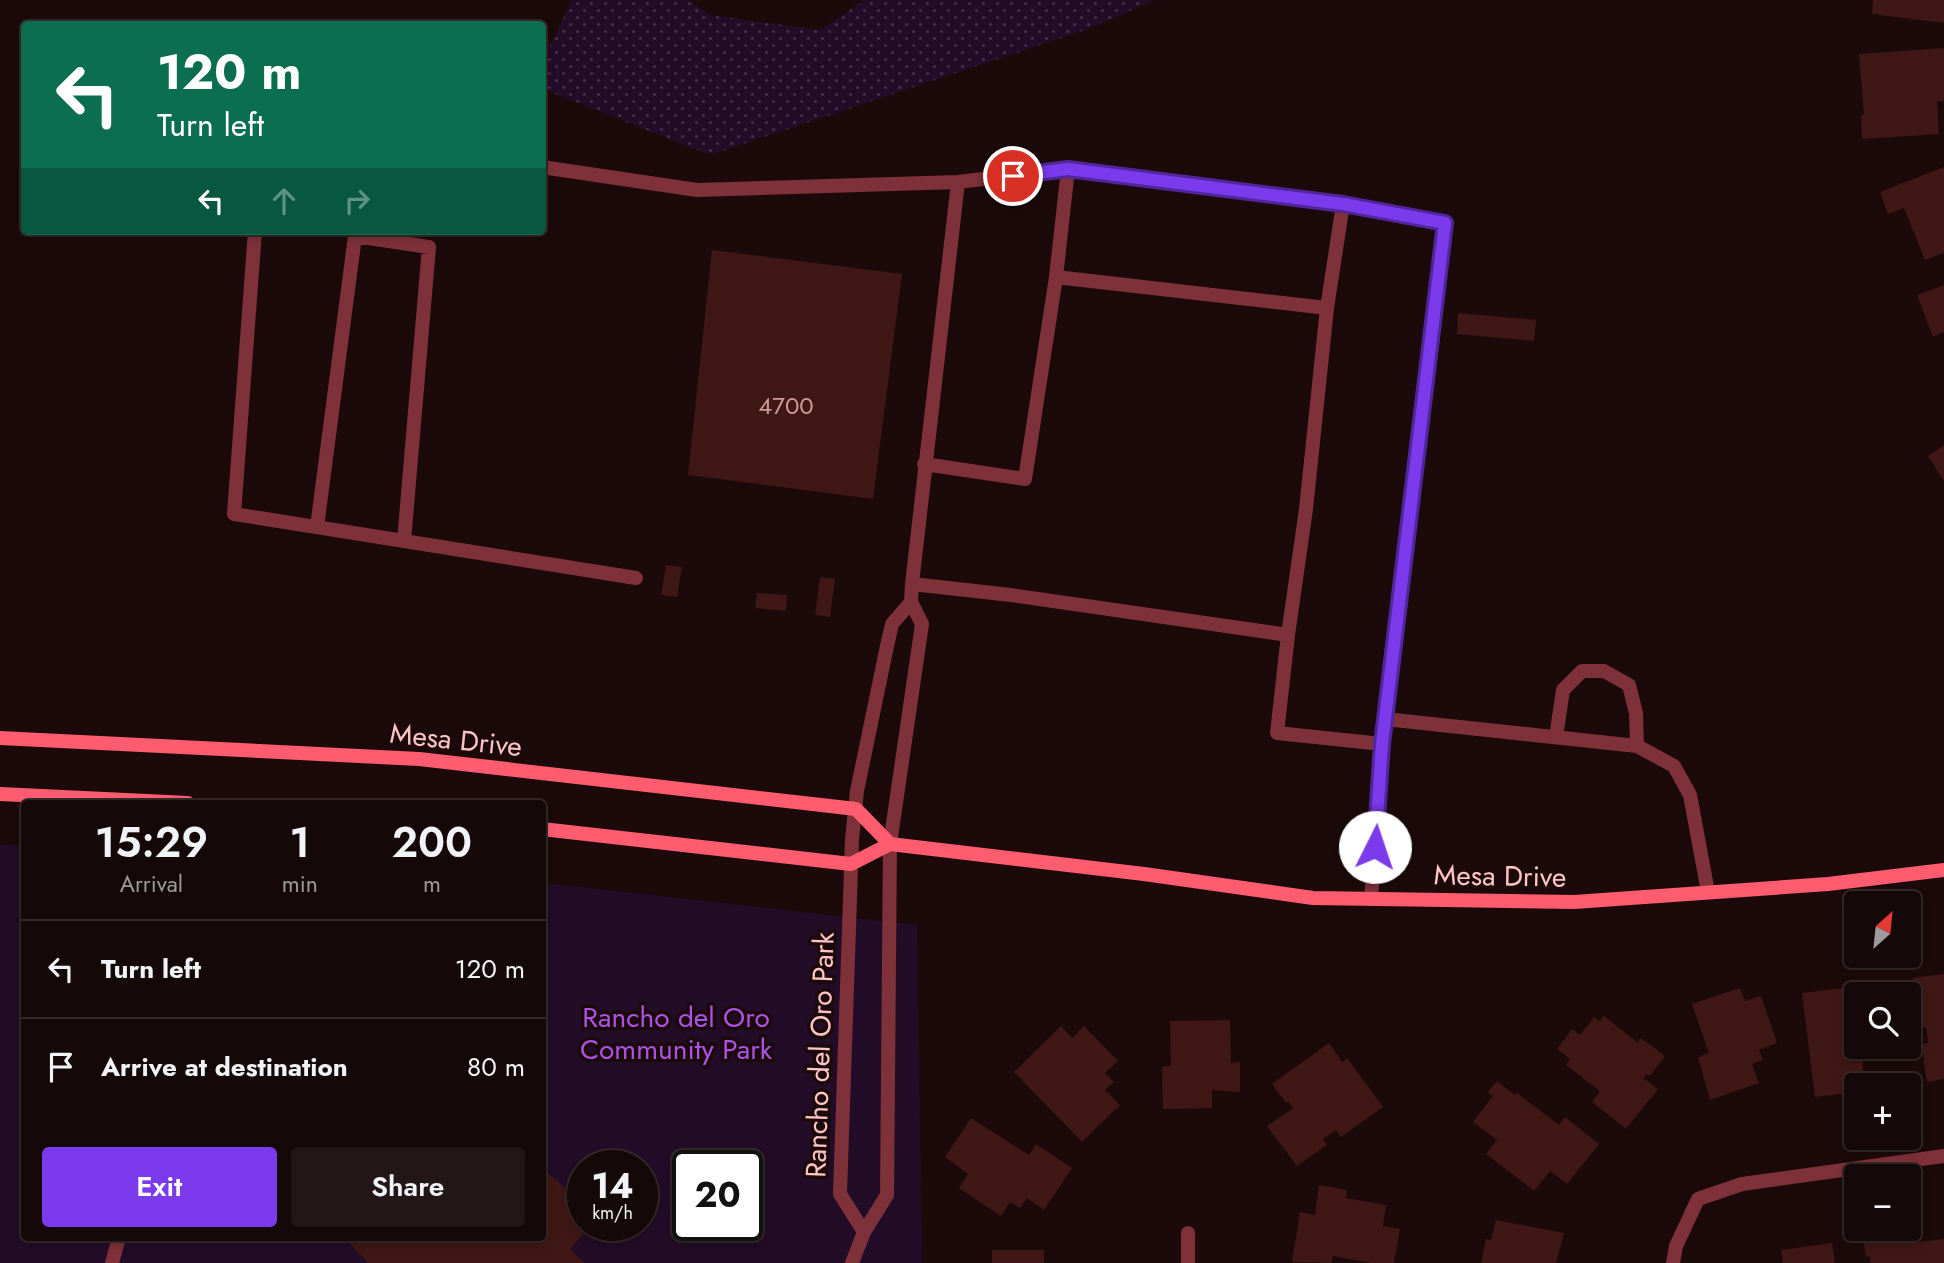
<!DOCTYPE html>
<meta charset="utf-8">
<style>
body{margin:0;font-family:Jost,sans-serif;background:#221616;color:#f1f3f6;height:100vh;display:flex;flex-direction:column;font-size:26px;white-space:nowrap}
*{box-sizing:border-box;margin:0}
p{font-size:23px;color:#9d9a9c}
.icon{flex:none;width:38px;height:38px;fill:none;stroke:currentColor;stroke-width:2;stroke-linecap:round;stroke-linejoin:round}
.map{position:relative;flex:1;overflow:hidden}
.sheet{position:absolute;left:21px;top:800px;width:525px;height:441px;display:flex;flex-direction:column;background:#150808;border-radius:7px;box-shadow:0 4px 10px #0003,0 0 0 2px #342929}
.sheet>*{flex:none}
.guide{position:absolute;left:21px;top:21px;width:525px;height:214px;border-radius:7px;box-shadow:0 4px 10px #0003,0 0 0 2px #342929;background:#0b6e4f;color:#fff;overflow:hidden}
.needle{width:46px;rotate:27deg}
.buttons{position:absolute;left:1844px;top:891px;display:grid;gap:14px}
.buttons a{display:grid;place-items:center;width:77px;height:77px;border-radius:7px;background:#150808;box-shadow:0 4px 10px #0003,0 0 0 2px #342929;font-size:35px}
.speed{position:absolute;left:567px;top:1150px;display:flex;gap:14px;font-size:35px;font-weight:700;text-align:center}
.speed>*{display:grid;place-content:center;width:91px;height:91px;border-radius:50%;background:#150808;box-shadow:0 4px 10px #0003,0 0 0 2px #342929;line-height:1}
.speed small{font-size:18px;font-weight:400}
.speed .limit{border:4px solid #111;border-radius:10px;background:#fff;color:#111}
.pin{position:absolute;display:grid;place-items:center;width:60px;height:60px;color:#fff;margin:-30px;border:4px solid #fff;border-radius:50%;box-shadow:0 2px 7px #0007}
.me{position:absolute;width:77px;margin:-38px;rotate:4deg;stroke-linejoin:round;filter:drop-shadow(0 0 5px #0008)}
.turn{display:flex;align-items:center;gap:24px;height:147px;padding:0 21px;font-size:32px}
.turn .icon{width:91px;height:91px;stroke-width:2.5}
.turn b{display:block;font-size:49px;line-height:60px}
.lanes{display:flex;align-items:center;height:66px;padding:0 21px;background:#0003;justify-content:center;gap:35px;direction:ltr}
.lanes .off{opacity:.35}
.eta{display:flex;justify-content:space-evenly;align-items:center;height:119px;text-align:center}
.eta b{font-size:42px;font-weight:600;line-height:49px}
.primary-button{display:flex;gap:14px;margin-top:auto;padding:14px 21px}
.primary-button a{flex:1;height:80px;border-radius:7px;background:#7c3aed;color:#fff;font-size:28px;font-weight:600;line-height:80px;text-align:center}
.primary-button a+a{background:#221616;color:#f1f3f6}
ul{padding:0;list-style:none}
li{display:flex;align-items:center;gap:21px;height:98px;padding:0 21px;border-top:2px solid #342929}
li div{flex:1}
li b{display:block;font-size:26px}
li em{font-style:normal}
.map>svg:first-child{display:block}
.grass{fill:url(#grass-dots)}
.park{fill:#220c27;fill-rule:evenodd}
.building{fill:#3f1714}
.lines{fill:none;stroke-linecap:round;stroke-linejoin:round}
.service{stroke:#7f3139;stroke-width:14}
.minor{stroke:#7f3139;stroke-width:14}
.secondary{stroke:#ff5c70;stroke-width:14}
.route-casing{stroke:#51269a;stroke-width:18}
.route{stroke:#7c3aed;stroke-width:12}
.labels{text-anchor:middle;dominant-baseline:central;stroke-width:7;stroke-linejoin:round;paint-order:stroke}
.number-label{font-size:24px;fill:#cf9a9a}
.street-label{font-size:28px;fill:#ffc5c7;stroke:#1c0a0a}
.park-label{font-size:28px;fill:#ac52e8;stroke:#1c0a0a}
</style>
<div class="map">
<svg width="1944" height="1263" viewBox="0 0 1944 1263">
<defs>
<pattern id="grass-dots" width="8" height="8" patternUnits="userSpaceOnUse" patternTransform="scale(1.75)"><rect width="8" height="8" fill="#220c27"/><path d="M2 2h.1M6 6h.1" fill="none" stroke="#432e45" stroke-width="1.8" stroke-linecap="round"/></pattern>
</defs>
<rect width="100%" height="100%" fill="#1c0a0a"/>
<path class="grass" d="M572 0H689L710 15 820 30 864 0H1155L1088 29 710 155 543 89V60Z"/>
<path class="park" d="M0 845H24V1237H542L543 883 917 925 922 1263H0ZM583 1166H642V1225H583ZM688 1166H747V1225H688Z"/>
<path class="building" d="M1873 0H1944V23L1872 14Z
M1944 48V101H1937L1939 134 1862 139 1861 115H1864L1859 54Z
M1944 167V253L1925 260 1904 208 1888 214 1880 192Z
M712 250 902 274 873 499 688 475Z
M1944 285V332L1933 337 1917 295Z
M1458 313 1536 320 1534 341 1457 334Z
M1944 445V481L1928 456Z
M666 565 682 567 677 597 661 595Z
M820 577 835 579 830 617 815 615Z
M757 593 787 595 786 611 755 608Z
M1944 974V1079L1927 1082 1921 1044 1928 1043 1926 1027 1919 1028 1912 978Z
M1852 987 1853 990 1874 988 1875 994H1857V1046H1889L1891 1057 1862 1060 1865 1085H1857V1092L1815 1097 1802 993Z
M1740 988 1745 1001 1761 996 1777 1043 1759 1050 1763 1060 1752 1064 1759 1083 1710 1100 1698 1057 1709 1053 1692 1004Z
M1604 1016 1638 1043 1641 1038 1665 1056 1650 1076 1647 1074 1643 1078 1658 1089 1626 1129 1592 1102 1600 1091 1566 1065 1570 1059 1557 1049 1572 1029 1580 1035 1594 1017 1600 1021Z
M1230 1020 1231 1063 1240 1062V1092L1212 1090V1108L1163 1109 1162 1069 1164 1066H1171L1170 1021Z
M1061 1026 1072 1038 1084 1026 1118 1061 1105 1073 1114 1082 1105 1090 1120 1105 1082 1142 1014 1072Z
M1329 1043 1342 1062 1347 1058 1383 1107 1341 1137 1336 1130 1323 1139 1327 1145 1297 1166 1267 1126 1293 1108 1288 1101 1286 1103 1272 1084Z
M1497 1081 1515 1095 1517 1093 1559 1125 1565 1117 1599 1144 1567 1184 1550 1171 1534 1191 1486 1154 1497 1140 1473 1122 1493 1096 1488 1092Z
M971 1118 1029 1155 1036 1144 1072 1168 1044 1210 1027 1198 1020 1208 1010 1202 1001 1216 959 1188 968 1174 945 1157Z
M542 1167 583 1205V1225H592L570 1249 585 1263H368L344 1237H542Z
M1319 1185 1347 1190 1346 1198 1386 1205 1383 1226 1400 1229 1394 1263H1370L1333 1256 1331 1263 1292 1262 1300 1212 1315 1215Z
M1496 1220 1564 1233 1556 1263H1481L1486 1239 1491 1240Z
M1914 1231 1916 1242 1944 1239V1263H1871L1870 1256 1866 1257 1863 1238Z
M1832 1243 1835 1263H1783L1781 1250Z
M992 1250H1044V1263H992Z"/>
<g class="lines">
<path class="service" d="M542 167 697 190 958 182
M255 231 234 514 636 578
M1327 308 1343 204
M924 464 1025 479 1056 277
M317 527 355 236 429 247 404 541
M912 584 1011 595 1288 635 1306 509 1327 308 1056 277 1068 169
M1288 635 1277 733 1382 744 1371 899
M1385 719 1637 746 1674 766 1690 795 1708 892
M1556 737 1563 690 1582 671H1604L1629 685 1636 713 1637 746
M864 1232 840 1194 852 839 857 791 887 646 892 624 911 602
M112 1263 119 1237
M852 1263 864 1232 887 1195 890 844 922 624 911 602 912 584 958 182 1068 169 1343 204 1445 224 1382 744"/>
<path class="minor" d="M1188 1263V1233
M1673 1263 1676 1246 1698 1199 1742 1184 1944 1156"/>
<path class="secondary" d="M0 738 419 759 856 809 890 844
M0 794 188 803
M542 829 851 864 890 844 1144 874 1313 898 1574 902 1828 884 1944 870"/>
</g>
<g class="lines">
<g class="route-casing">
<path id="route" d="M1013 176 1068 169 1343 204 1445 223 1382 744 1375 847"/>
</g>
<use href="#route" class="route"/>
</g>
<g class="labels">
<g class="number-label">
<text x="786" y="405">4700</text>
</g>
<g class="street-label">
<text transform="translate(456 740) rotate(6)">Mesa Drive</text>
<text transform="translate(1500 876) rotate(1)">Mesa Drive</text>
<text transform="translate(820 1055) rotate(-88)">Rancho del Oro Park</text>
</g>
<g class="park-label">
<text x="676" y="1017">Rancho del Oro<tspan x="676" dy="32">Community Park</tspan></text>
</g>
</g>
</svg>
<div class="buttons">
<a><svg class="needle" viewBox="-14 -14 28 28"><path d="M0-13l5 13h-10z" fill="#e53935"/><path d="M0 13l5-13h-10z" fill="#9d9a9c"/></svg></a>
<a><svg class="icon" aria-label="search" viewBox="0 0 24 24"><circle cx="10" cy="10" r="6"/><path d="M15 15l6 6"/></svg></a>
<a>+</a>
<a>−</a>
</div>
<div class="speed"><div>14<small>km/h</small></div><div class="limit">20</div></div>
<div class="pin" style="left:1013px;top:176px;background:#d93025"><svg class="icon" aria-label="arrive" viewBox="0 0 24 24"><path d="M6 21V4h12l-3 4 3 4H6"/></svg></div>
<svg class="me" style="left:1375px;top:847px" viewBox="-20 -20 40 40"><circle r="19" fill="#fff"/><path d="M0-13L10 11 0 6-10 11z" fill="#7c3aed"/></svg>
<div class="guide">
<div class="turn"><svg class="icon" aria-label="left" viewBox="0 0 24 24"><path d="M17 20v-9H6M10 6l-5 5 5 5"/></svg><div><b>120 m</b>Turn left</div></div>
<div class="lanes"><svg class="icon" aria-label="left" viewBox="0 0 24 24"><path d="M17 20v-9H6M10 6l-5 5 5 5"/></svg><svg class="icon off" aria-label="ahead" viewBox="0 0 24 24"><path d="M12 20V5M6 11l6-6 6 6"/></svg><svg class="icon off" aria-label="right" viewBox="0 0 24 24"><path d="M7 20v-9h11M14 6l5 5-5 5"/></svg></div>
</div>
<section class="sheet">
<div class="eta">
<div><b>15:29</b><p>Arrival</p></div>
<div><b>1</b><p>min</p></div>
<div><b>200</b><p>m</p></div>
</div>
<ul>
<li><svg class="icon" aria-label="left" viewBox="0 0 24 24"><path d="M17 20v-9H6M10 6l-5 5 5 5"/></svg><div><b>Turn left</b></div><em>120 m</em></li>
<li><svg class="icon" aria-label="arrive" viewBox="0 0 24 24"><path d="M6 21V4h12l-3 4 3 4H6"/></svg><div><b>Arrive at destination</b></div><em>80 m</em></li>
</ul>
<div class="primary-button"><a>Exit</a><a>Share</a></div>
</section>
</div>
